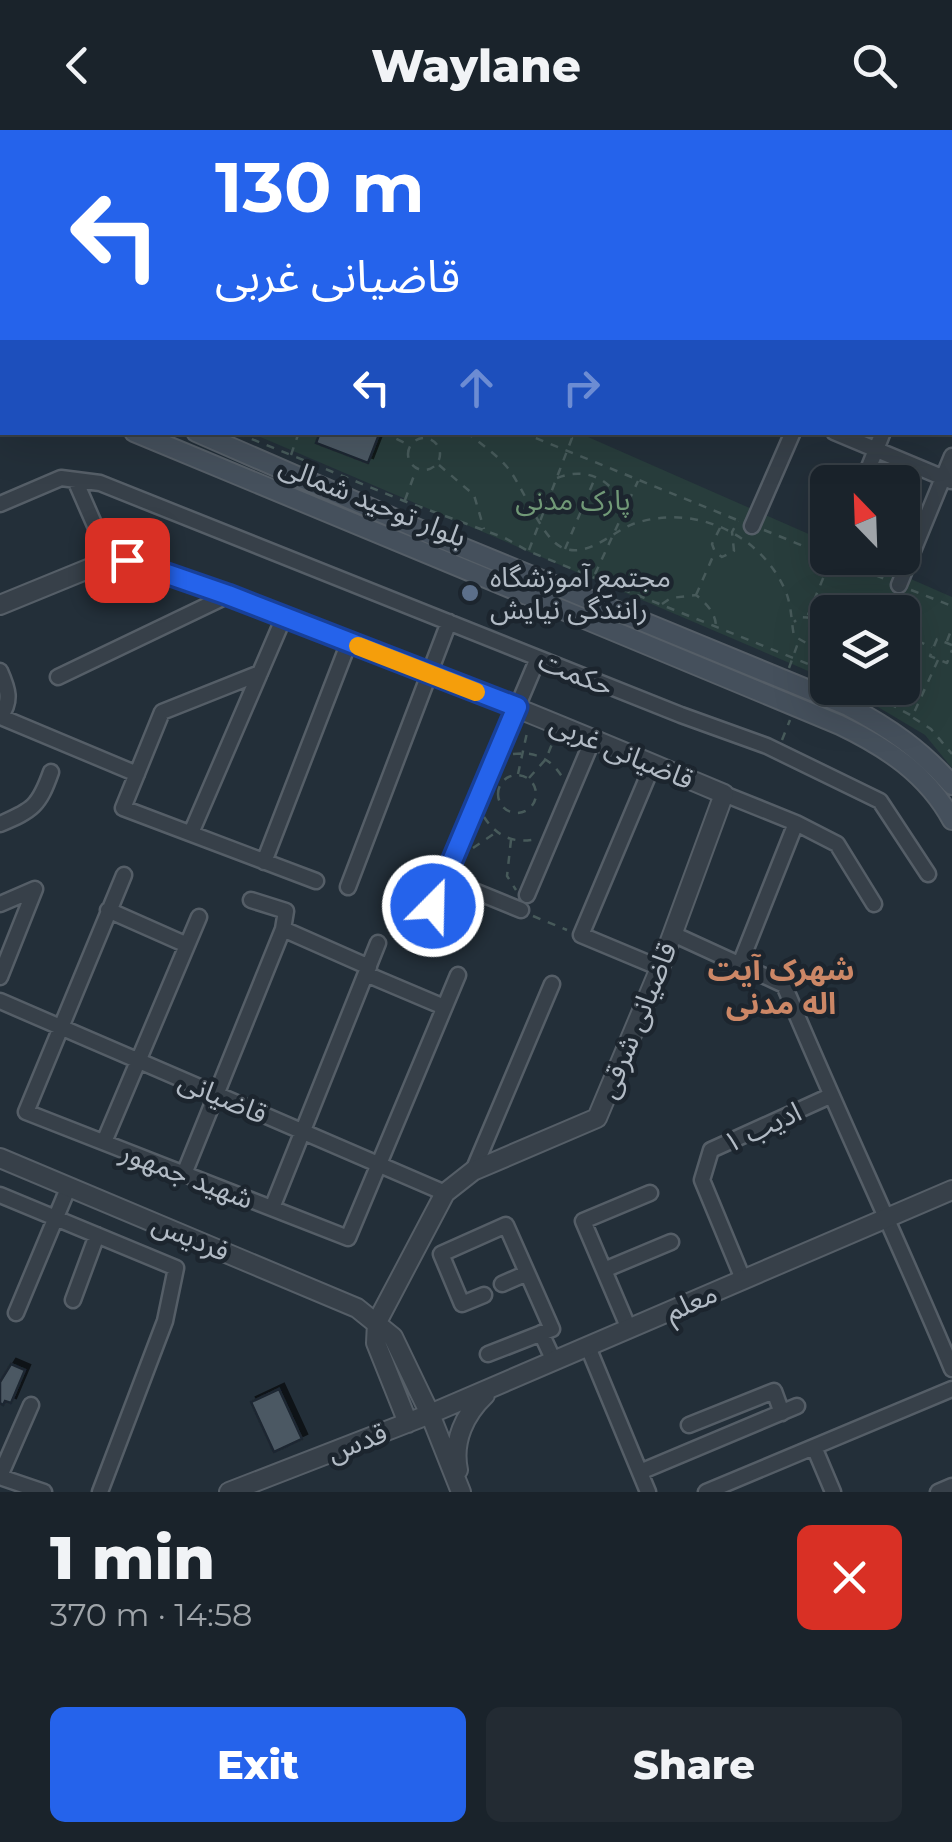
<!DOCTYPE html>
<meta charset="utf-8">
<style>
body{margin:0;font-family:Montserrat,"Noto Sans Arabic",sans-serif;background:#232b33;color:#f1f3f6;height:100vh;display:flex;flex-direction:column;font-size:38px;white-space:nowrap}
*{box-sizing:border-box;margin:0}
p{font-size:32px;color:#9fa4a9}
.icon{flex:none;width:55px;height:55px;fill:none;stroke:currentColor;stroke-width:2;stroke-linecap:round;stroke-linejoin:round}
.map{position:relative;height:1362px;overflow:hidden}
.sheet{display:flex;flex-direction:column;background:#1a232b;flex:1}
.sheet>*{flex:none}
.top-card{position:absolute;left:0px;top:0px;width:952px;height:305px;box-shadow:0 10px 40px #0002,0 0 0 2px #384047;background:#2563eb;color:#fff;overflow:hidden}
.needle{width:65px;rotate:337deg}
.buttons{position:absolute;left:810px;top:335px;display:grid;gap:20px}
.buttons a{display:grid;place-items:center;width:110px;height:110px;border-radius:15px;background:#1a232b;box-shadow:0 10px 40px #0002,0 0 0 2px #384047;font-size:50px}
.pin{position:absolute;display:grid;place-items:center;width:85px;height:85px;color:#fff;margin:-42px;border-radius:20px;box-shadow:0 5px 15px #0006}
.me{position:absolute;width:110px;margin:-55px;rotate:23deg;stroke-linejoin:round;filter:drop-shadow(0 0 8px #0008)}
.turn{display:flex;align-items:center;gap:35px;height:210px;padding:0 50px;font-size:45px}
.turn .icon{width:130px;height:130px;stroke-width:2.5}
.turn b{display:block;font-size:70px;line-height:85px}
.lanes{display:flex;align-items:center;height:95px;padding:0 50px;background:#0003;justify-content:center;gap:50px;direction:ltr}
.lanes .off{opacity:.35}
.round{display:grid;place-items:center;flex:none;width:105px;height:105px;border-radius:15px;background:#232b33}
.headline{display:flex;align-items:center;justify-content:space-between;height:170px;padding:0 50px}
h1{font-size:60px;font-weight:800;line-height:75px}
.button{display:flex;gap:20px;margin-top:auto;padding:20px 50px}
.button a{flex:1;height:115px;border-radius:15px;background:#2563eb;color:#fff;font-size:40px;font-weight:800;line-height:115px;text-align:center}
.button a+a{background:#232b33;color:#f1f3f6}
header{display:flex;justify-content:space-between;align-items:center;height:130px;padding:0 50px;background:#1a232b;font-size:45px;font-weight:800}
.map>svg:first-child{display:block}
.green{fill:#283d3c}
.building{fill:#4c5964;stroke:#1e2730;stroke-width:2.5;filter:url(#shadow)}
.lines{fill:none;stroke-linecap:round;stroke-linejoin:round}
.minor-casing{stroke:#555e67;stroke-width:19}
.tertiary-casing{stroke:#555e67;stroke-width:22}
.secondary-casing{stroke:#555e67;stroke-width:22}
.path{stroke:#475a5a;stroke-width:2.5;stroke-dasharray:8 8;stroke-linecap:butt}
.minor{stroke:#374049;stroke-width:14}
.tertiary{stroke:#374049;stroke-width:18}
.secondary{stroke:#45505c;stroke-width:18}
.route-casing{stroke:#184099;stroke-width:25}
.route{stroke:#2563eb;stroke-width:18}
.slow{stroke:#f59e0b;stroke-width:18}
.service-dot{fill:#5c6f8a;stroke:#1c252e;stroke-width:4}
.labels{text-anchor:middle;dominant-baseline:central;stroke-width:9;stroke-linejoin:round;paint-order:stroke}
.park-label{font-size:28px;fill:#719977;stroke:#1c252e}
.street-label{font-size:28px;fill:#b2bbc5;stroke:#1c252e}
.poi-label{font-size:28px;fill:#b2bbc5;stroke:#1c252e;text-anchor:start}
.neighbourhood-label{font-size:30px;font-weight:bold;fill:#cc8766;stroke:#1c252e}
</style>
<header><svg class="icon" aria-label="back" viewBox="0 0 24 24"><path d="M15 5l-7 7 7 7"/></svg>Waylane<svg class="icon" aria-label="search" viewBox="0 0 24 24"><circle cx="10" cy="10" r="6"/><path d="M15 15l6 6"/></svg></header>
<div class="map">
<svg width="952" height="1362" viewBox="0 0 952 1362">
<defs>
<filter id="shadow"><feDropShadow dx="5" dy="-5" stdDeviation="0" flood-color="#0009"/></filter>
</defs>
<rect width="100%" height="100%" fill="#232f39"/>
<path class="green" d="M251 303H579L827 412 828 428H863L952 467V638L925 605 846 558H902V482H828L827 549Z"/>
<path class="building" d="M320 302H380L368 333 316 313Z
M11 1234 25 1240 11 1273 5 1271 3 1275 0 1273V1252Z
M279 1259 302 1309 274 1322 251 1272Z"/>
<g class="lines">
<g class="minor-casing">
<path id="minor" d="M70 0 72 2
M225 2 226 0
M314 2 315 0
M423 2 424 0
M518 2 519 0
M610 2 611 0
M0 95 2 94
M950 123 952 124
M950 139 952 134
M0 149 2 155
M0 187 2 186
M834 302 951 351
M75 350 110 430
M863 352 883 302
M0 374 61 348 100 353 681 585 767 616 880 671 928 744
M752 396 793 302
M899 455 952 326
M0 541C8 559 12 571 0 587
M260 543 162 582 123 678 316 751
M58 547 229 465
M1 587 137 644
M653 634 581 805 660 838
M724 664 796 693 837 714 874 774
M0 694C33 680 39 676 51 642
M191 703 284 487
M264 732 349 512
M124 745 26 982 348 1108 458 845
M445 749 521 780
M348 757 449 492
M527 765 593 609
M0 774 35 759
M433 776 538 528
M108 780 187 815
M283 799 369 837
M673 804 784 855C838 984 898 1110 952 1239
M740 834 796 693
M366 844 444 877
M0 847 35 759
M0 871 445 1063
M104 1012 199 787
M473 1041 552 854
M184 1044 283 799 286 781 251 770
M0 1065 176 1138 165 1191 100 1362
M272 1078 378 813
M604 1140 671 1112
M743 1149 702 1050 711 1020 830 966
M502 1154 527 1143
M484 1165 462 1174 441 1124 506 1095 552 1199 488 1224
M73 1170 97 1105
M16 1183 69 1056
M629 1199 583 1091 650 1063
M541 1203 554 1231
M588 1217 648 1362
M689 1295 774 1261 782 1283
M814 1317 833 1362
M640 1342 797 1276
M0 1346 31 1275
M0 1347 44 1362
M706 1362 952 1259
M938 1362 952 1356"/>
</g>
<g class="tertiary-casing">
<path id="tertiary" d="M906 0 912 2
M153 2 154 0
M950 18 952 19
M0 475 110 430H127C329 500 527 581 724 664L660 838 597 988 473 1041 445 1063 377 1192 376 1213 408 1293
M0 1028 357 1178 393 1207 430 1284 461 1362
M458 1340C452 1311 465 1284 485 1265
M229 1362 430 1284 952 1060"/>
</g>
<g class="secondary-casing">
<path id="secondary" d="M0 267 2 266
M0 289 2 288
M134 302 840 595C886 617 927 644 952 690
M196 302 430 404 848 576C888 597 922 620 952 655"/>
</g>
<path class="path" d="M400 0 407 2
M382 302 409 315
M466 302C480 313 496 324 507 337 524 357 541 409 563 418 588 428 612 402 633 394 693 373 761 403 786 462 792 478 791 491 794 506L808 514 816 510 820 502 815 488 800 487 794 492
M521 302 742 392
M237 303 404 371 505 408 528 421 828 542
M408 324a16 16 0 1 1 32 0a16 16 0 1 1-32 0Z
M291 325 299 302
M439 335 474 365 484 399
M557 348C587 336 615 350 624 381
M405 370 416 340
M720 398 712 414 715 422 722 427 734 421 732 402 738 391
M764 400 828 426
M565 419 595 348
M529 420 572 308 559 302
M831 428 885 449
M595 444 638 351
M911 460 952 476
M696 465 714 424
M662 474 671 468 696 465C706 473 716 483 716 497
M887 482 894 465
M808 485 831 429
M902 505 932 517
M947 511 952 498
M952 515 937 509 930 526 947 533 952 520
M938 530 912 587 931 599 952 624
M789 538 798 513
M861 558 912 586
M855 561 857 558
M782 610 790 590
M513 624C536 621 552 629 564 650
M518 644 528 598
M498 664a19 19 0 1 1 38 0a19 19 0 1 1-38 0Z
M529 648 546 629 554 609
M484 687C497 707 514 714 537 709
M511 710 507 746 516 760
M473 718 495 703
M533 786 567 800"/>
<use href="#minor" class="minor"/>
<use href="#tertiary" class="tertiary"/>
<use href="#secondary" class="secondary"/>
</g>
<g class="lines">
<g class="route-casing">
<path id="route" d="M127 430 228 465 517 577 433 776"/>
</g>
<use href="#route" class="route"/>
<path class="slow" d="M358 516 476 562"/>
</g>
<circle class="service-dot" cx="470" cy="463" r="10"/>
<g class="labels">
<g class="park-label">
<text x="573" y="370">پارک مدنی</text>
</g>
<g class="street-label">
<text transform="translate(373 371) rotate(22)">بلوار توحید شمالی</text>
<text transform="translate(576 543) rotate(22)">حکمت</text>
<text transform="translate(622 621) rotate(23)">قاضیانی غربی</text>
<text transform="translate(637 890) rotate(-68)">قاضیانی شرقی</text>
<text transform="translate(223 967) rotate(23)">قاضیانی</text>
<text transform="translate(762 997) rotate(-25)">ادیب ۱</text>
<text transform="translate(187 1045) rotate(21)">شهید جمهور</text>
<text transform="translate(191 1107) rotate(23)">فردیس</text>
<text transform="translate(691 1172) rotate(-24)">معلم</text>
<text transform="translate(357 1312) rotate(-21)">قدس</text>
</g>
<g class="poi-label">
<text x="490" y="447">مجتمع آموزشگاه<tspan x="490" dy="32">رانندگی نیایش</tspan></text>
</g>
<g class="neighbourhood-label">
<text x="781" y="839">شهرک آیت<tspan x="781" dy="34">اله مدنی</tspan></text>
</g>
</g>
</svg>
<div class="buttons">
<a><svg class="needle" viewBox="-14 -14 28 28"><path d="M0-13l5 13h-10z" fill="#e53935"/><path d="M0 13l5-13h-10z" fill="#9fa4a9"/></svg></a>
<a><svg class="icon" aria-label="layers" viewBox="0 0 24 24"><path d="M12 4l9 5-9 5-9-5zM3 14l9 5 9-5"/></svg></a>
</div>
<div class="pin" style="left:127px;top:430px;background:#d93025"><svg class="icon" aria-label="arrive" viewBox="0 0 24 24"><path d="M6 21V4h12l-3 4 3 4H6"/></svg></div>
<svg class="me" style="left:433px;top:776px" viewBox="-20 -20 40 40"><circle r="17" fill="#2563eb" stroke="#fff" stroke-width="3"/><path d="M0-11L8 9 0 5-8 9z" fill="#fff"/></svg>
<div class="top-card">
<div class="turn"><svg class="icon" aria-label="left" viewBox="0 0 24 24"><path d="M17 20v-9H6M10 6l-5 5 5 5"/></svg><div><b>130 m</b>قاضیانی غربی</div></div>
<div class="lanes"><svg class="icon" aria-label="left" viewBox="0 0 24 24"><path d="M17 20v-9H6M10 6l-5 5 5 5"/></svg><svg class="icon off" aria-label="ahead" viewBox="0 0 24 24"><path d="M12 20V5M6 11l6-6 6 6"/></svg><svg class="icon off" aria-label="right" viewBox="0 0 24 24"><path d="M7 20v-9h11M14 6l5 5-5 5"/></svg></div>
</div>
</div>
<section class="sheet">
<div class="headline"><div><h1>1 min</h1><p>370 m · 14:58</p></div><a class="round" style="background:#d93025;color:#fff"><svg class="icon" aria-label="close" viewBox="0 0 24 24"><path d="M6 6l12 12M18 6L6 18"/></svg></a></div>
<div class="button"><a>Exit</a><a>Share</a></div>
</section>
